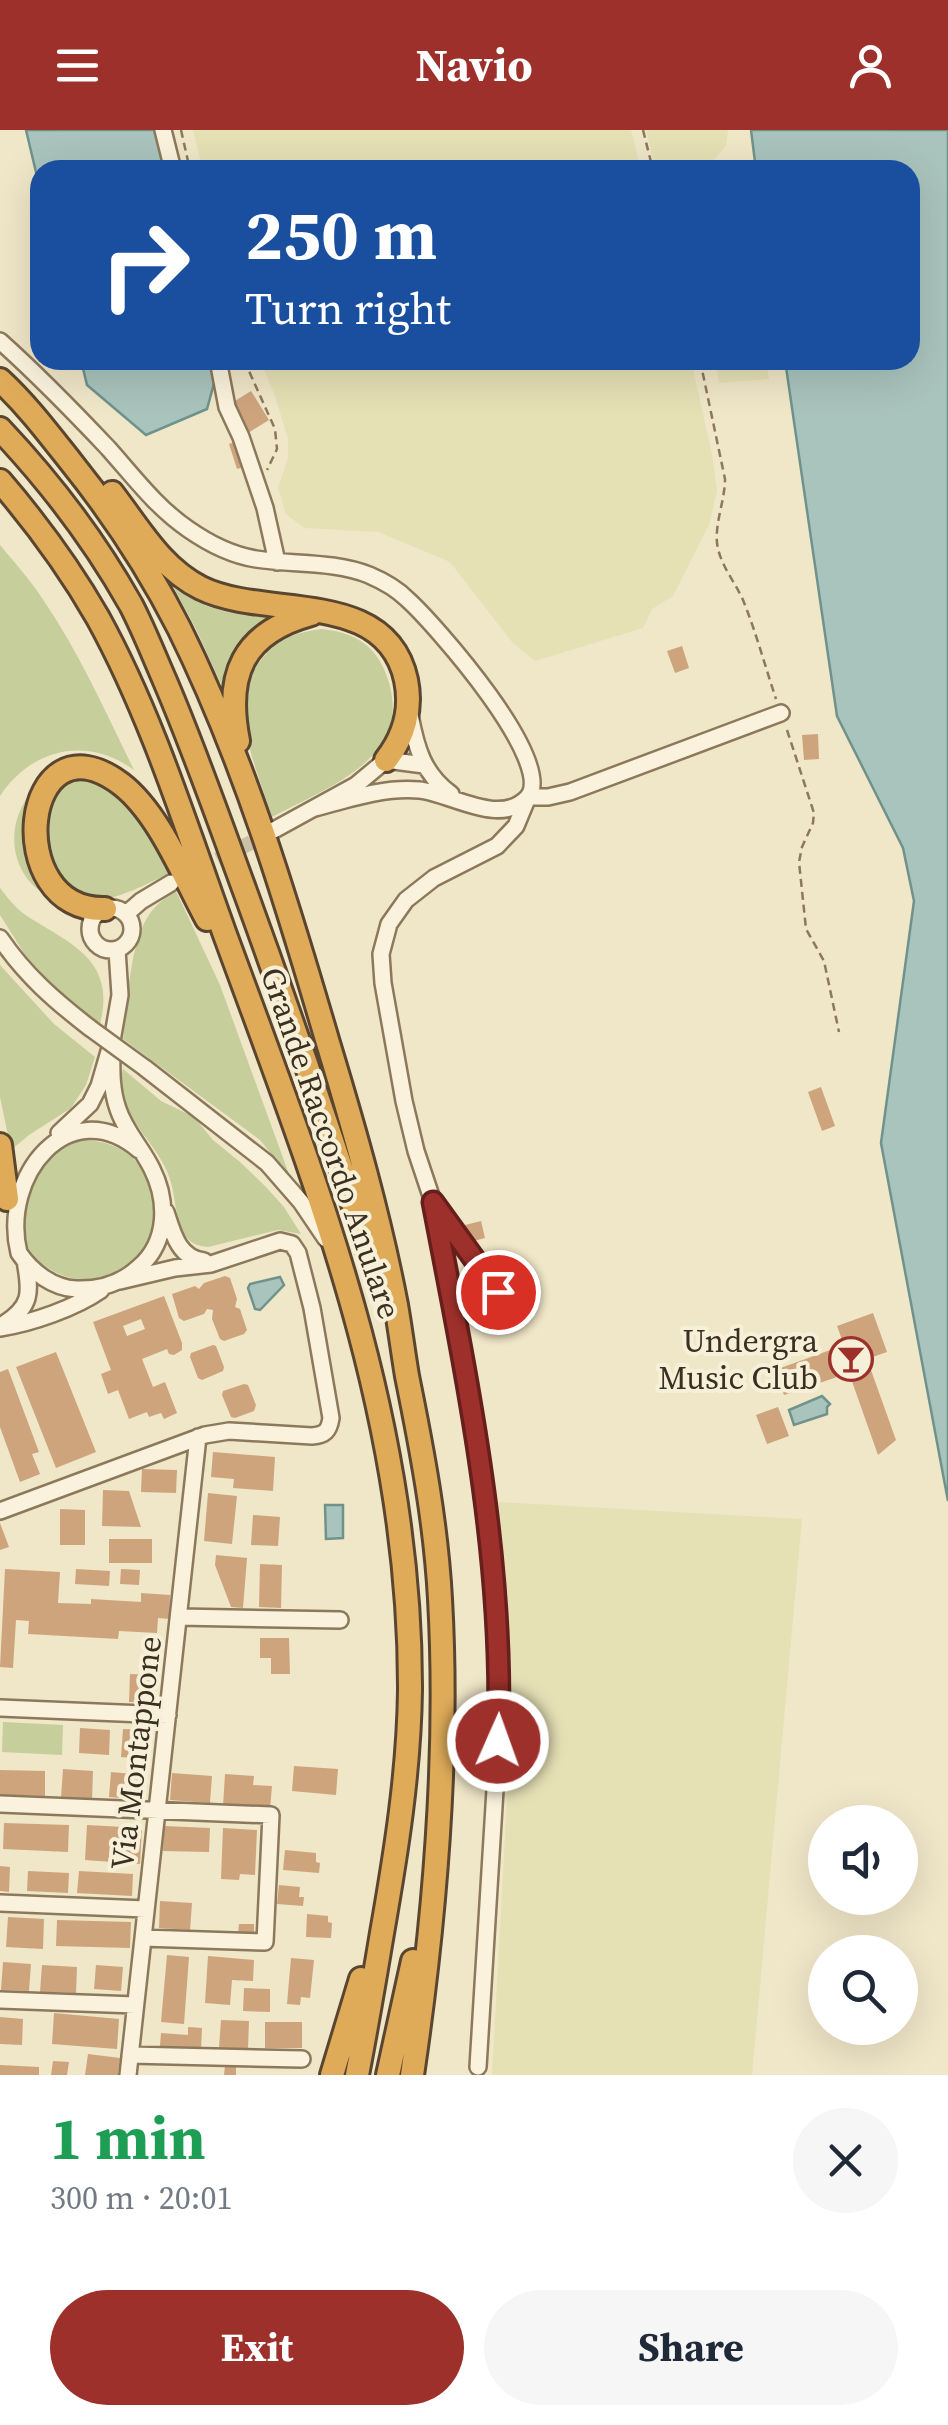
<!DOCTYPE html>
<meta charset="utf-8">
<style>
body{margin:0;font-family:"Source Serif 4",serif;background:#f6f6f7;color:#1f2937;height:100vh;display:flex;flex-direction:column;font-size:38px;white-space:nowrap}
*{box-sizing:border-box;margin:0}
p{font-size:32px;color:#747a83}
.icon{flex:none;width:55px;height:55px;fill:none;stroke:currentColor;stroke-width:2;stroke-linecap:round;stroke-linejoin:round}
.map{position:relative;height:1945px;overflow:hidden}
.details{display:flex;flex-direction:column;background:#fff;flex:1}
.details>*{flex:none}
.guide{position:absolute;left:30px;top:30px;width:890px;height:210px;border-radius:30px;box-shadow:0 10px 40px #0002;background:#1a4fa0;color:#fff;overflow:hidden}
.controls{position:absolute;left:808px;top:1675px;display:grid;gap:20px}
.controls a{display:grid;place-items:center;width:110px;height:110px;border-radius:50%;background:#fff;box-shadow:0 10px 40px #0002;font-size:50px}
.pin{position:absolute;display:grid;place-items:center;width:85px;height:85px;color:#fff;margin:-42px;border:5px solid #fff;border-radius:50%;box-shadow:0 2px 10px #0007}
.me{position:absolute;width:110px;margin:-55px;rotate:2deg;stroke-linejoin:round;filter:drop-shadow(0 0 8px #0008)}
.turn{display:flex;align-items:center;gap:35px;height:210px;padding:0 50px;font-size:45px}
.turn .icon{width:130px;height:130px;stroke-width:2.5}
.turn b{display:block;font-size:70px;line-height:85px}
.round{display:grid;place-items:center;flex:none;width:105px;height:105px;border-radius:52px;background:#f6f6f7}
.head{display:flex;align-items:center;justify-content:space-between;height:170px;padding:0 50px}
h1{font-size:60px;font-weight:700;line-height:75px;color:#1e9e55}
.primary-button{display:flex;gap:20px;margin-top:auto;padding:20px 50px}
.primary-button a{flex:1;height:115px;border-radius:60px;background:#9d302b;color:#fff;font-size:40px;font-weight:700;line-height:115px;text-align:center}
.primary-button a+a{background:#f6f6f7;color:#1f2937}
header{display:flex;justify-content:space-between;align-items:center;height:130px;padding:0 50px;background:#9d302b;color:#fff;font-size:45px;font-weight:700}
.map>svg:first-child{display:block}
.farmland{fill:#e6e0b5}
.green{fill:#c6ce9b}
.water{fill:#a9c4bd;stroke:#6f938c;stroke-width:2.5}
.building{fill:#cea47d;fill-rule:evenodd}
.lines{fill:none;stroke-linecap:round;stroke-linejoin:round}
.minor-tunnel{stroke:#ccc1a6;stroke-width:15;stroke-dasharray:15 8;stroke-linecap:butt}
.minor-casing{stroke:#8c795c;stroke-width:20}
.highway-casing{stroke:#5a4630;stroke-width:28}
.path{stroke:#8c795c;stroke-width:2.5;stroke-dasharray:8 5;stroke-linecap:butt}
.minor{stroke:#faf2dc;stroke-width:15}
.highway{stroke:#dfab59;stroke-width:22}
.minor-bridge-casing{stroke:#8c795c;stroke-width:20;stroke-linecap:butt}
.minor-bridge{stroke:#faf2dc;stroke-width:15}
.route-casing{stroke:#661f1c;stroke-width:25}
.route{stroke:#9d302b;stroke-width:18}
.labels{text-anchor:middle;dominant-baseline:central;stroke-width:8;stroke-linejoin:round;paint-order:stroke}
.street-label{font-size:32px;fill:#3c2f20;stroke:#f7f0d8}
.poi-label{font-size:32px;fill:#3c2f20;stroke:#f7f0d8;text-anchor:end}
</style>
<header><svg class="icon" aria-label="menu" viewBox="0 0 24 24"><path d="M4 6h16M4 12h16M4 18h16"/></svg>Navio<svg class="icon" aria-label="person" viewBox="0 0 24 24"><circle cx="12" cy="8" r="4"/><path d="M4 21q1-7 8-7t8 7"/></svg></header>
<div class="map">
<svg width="948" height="1945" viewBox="0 0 948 1945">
<rect width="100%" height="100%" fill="#f0e6c8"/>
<path class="farmland" d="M193 0H631L641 40H203Z
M646 0H728L726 16 710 34 659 40 654 34Z
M260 230H691L712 324 717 361 709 395 673 466 652 479 643 498 535 531 512 512 450 432 378 402 304 398 286 384 278 358 288 328V309L275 266Z
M715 230H766L769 249 719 253Z
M498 1372 802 1389 752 1945H492L509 1632Z"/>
<path class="green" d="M0 415C15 433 31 451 44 471 80 524 106 583 134 640 86 605 31 619 0 666Z
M174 458C207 482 241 486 281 487L226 565 196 499Z
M322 499C350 502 372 512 384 539 421 625 332 655 272 687 257 638 225 576 261 530 277 509 297 502 322 499Z
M62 649C73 649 84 648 94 651 133 664 151 709 169 743 138 759 100 778 64 771 16 762 0 705 28 667 36 657 50 654 62 649Z
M0 758C8 768 15 778 27 786 72 815 118 830 99 898L48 854 29 831 0 785Z
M176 761 220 855 290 1047 260 1010 123 909C128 873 129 811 151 782 158 773 166 767 176 761Z
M0 835 54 894 95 927 86 955 71 978 29 1005 11 1020 0 967Z
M123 939 161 971 194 987 213 1010 240 1032 265 1056 284 1077 301 1104 278 1100 208 1117C200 1116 193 1115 187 1108 175 1093 176 1067 170 1049 157 1009 112 984 123 939Z
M80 1010C104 1010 126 1017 141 1037 189 1101 110 1182 45 1136 37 1131 28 1123 25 1114 19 1101 19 1083 17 1068L58 1015Z
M3 1592 63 1595 62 1625 2 1622Z"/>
<path class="water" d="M26 0H158L167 40H40V59Z
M751 0H948V1371L881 1013 914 771 903 718 837 586 785 230H910V40H756Z
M81 230H212L216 246 207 279 146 305 87 255Z
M280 1147 284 1155 260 1180 255 1179 248 1158 250 1154Z
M822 1266 830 1274 827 1277V1284L794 1295 789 1280Z
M325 1375H343V1408L326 1409Z"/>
<path class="building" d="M251 261 269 290 248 303 230 274Z
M240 310 247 336 237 339 229 314Z
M682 516 689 538 675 543 667 521Z
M818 604 819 629 804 630 802 605Z
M821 957 835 996 822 1001 808 962Z
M481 1091 485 1108 470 1112 465 1095Z
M225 1146 230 1148 237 1169 235 1177 240 1179 247 1200 244 1204 224 1211 220 1209 212 1189 213 1180 207 1179 204 1184 184 1191 179 1188 172 1164 195 1156 199 1159 204 1153Z
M164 1166 182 1213V1220L174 1225 169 1224 167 1219 142 1229 153 1257 165 1252 177 1283 164 1289 161 1283 149 1287 147 1282 129 1289 118 1260 108 1264 101 1244 111 1240 93 1192ZM141 1189 145 1199 127 1206 123 1196Z
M873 1183 887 1222 867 1229 896 1310 878 1325 849 1243 784 1265 775 1240 844 1215 837 1196Z
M213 1215 216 1216 224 1237 223 1241 202 1250 198 1248 190 1227 191 1223Z
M56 1222 96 1322 56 1338 16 1237Z
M8 1239 39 1322 32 1324 40 1344 20 1352 0 1297V1242Z
M244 1254 248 1255 256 1275 254 1281 235 1288 231 1287 222 1265 223 1261Z
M778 1277 789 1306 767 1314 756 1285Z
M213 1322 275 1327 273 1361 233 1358 234 1349 211 1347Z
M142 1339 177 1340 176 1363 141 1362Z
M103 1360 129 1361 141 1397 102 1396Z
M208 1363 237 1366 232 1414 204 1411Z
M60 1379 85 1380V1415H60Z
M253 1385 280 1387 278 1416 251 1415Z
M0 1393 9 1417 0 1420Z
M109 1409H152V1433H109Z
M216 1425 247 1428 243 1478 231 1477 215 1435Z
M260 1434 282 1435 281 1478 259 1477Z
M5 1439 60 1442 58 1473 91 1474V1469L141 1472V1463L170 1465 169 1489 158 1488 157 1503 119 1501 118 1509 28 1504 29 1491 16 1490 13 1538 0 1537Z
M76 1439 110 1441 109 1456 75 1454Z
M121 1439 140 1440 139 1455 120 1454Z
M260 1508H289L290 1544H271V1528H260Z
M130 1544 156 1545 155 1573 129 1572Z
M80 1598 110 1600 109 1625 79 1623Z
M123 1599 148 1600 147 1629 121 1627Z
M294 1636 338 1639 336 1665 292 1661Z
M63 1639 93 1641 92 1670 61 1668Z
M0 1640 45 1641V1666L0 1665Z
M111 1642 144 1645 142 1670 109 1667Z
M172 1643 212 1646 210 1673 170 1670Z
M225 1644 254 1646 253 1655 272 1656 270 1679 223 1676Z
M4 1693 69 1695 68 1722 3 1719Z
M87 1695 142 1698 140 1734 85 1730Z
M164 1696 210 1698 209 1722 163 1721Z
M223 1698 257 1700 255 1745 240 1744 239 1750 221 1749Z
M285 1720 316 1723V1732L320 1733 319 1743 283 1740Z
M0 1736 10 1737 9 1762 0 1761Z
M28 1741 69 1743 68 1763 27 1761Z
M79 1741 133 1744 132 1766 77 1763Z
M279 1755 300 1757 299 1767H304L303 1776 277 1774Z
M160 1771 192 1773 190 1800 159 1798Z
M307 1784 328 1786V1792L332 1793 331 1808 306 1807Z
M8 1787 44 1789 43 1819 6 1817Z
M57 1790 131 1792 130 1818 56 1816Z
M239 1794H254V1806L238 1805Z
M167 1825 189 1827 184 1894 161 1892Z
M208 1826 254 1830 253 1851 232 1850 230 1875 205 1873Z
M291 1828 314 1830 310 1868 301 1867 300 1875 287 1874Z
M3 1832 31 1834 29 1861 1 1860Z
M42 1835 77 1837 76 1863 40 1862Z
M96 1835 123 1837 121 1861 94 1859Z
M244 1858 270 1859V1882L243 1881Z
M54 1883 119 1889 117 1919 52 1914Z
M0 1887 23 1889 22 1915 0 1914Z
M221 1890 249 1891 248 1919 219 1918Z
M265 1892H302V1918H265Z
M188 1897 202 1898 201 1919 160 1916 161 1903 188 1905Z
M88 1924 120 1928 118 1945H85Z
M53 1931 69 1932 67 1945H51Z
M0 1935 39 1937V1945H0Z
M225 1935 236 1936V1945H224Z"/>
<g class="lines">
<path class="minor-tunnel" d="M197 740 270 703"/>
<g class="minor-casing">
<path id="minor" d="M163 0 173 40
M0 211C38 245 73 281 108 318 133 346 156 377 188 399 208 413 231 425 256 429 293 435 334 431 369 445 383 451 396 458 407 469 434 493 559 635 527 668 499 697 451 663 419 660 383 657 349 669 315 678
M218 230 227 277 241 307 265 378 277 432
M410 585C416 617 423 644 451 664
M274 700 356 655 386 630 424 635
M90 799a21 21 0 1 1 42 0a21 21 0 1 1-42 0Z
M126 784 141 771 171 753
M0 808C25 845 55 871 90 898
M112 911C112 933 110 957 118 979 125 1001 142 1018 152 1039 168 1071 168 1112 139 1137 122 1153 99 1160 76 1159 53 1158 32 1142 19 1123 0 1046 69 961 139 1020
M145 938 267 1033 301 1072 326 1109
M59 1003 90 974 99 956 112 911 120 865 117 820
M435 1075 498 1162
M166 1082C173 1104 179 1128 204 1131
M2 1195C32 1177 31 1163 25 1131
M0 1198C32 1193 75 1178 101 1160
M0 1381 205 1305 229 1301 312 1306C325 1305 329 1301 331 1288L312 1178 298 1123 292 1114 280 1111 211 1134 175 1138 120 1151
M179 1487 340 1490
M0 1578 168 1585
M0 1674 271 1685 265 1812 143 1808
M0 1773 145 1779
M0 1870 135 1875
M130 1925 302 1929
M478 1937 498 1611 499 1540 494 1460 469 1255 433 1072 416 1021 404 971 383 853 381 824 389 794 406 770 434 748 497 716 516 696 528 667H548L570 662 781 583
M128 1945 198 1307"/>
</g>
<g class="highway-casing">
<path id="highway" d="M0 250C27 275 48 303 71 332 112 383 149 439 179 498 244 629 287 773 328 913 354 999 379 1086 396 1175 400 1198 403 1222 407 1246 422 1320 436 1394 440 1469 449 1627 435 1788 412 1945
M0 299C50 352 95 411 131 475 144 500 154 526 165 551 195 621 220 693 246 764 292 890 335 1017 376 1145
M0 351C37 394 70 439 98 488 152 586 186 697 224 802 316 1053 411 1288 410 1560 409 1642 396 1723 382 1803 374 1851 366 1898 357 1945
M112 363C139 398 161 438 201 458 266 490 386 457 406 550 412 579 404 607 386 630
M238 611C225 545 242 503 311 484
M105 779C0 782 21 579 121 654 159 683 184 747 207 789
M0 1015 7 1069
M332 1945 361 1849
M388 1945 413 1831"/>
</g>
<path class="path" d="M181 0 190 40
M643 0 653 40
M244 230 275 299 277 319 267 340
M700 230 725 349C725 370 715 392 717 413 720 435 734 450 743 470 756 502 765 536 776 569
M787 600 814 683 813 693 802 717 799 732 806 799 824 831 839 902"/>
<use href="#minor" class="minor"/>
<use href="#highway" class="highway"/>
<g class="minor-bridge-casing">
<path id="minor-bridge" d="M90 898 145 938"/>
</g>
<use href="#minor-bridge" class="minor-bridge"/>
</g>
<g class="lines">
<g class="route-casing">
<path id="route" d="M498 1611C505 1429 467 1250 433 1072L498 1162"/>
</g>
<use href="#route" class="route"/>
</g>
<defs>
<g id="bar-ring" transform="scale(2.25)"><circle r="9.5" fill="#f7f0d8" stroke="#9d302b" stroke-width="1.5"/><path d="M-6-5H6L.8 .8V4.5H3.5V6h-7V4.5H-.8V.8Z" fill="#9d302b"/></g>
</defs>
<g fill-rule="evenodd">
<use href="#bar-ring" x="851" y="1229"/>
</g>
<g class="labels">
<g class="street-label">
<text transform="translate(331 1013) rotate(71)">Grande Raccordo Anulare</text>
<text transform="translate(136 1623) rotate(-83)">Via Montappone</text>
</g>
<g class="poi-label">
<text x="818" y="1211">Undergra<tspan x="818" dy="37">Music Club</tspan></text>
</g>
</g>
</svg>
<div class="controls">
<a><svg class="icon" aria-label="sound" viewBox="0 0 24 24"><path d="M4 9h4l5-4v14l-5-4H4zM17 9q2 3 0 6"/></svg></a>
<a><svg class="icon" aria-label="search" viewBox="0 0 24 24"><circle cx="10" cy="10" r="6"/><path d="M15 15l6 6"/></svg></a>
</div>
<div class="pin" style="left:498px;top:1162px;background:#d93025"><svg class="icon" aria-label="arrive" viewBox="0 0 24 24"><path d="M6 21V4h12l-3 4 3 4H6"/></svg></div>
<svg class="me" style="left:498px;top:1611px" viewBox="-20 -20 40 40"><circle r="17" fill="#9d302b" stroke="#fff" stroke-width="3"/><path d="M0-11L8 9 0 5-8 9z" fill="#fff"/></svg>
<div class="guide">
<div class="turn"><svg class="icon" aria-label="right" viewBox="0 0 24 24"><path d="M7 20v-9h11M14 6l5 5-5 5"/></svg><div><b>250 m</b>Turn right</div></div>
</div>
</div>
<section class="details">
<div class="head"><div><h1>1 min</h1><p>300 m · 20:01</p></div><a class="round"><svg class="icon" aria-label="close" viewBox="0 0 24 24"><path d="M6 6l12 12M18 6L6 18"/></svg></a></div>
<div class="primary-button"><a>Exit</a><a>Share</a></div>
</section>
